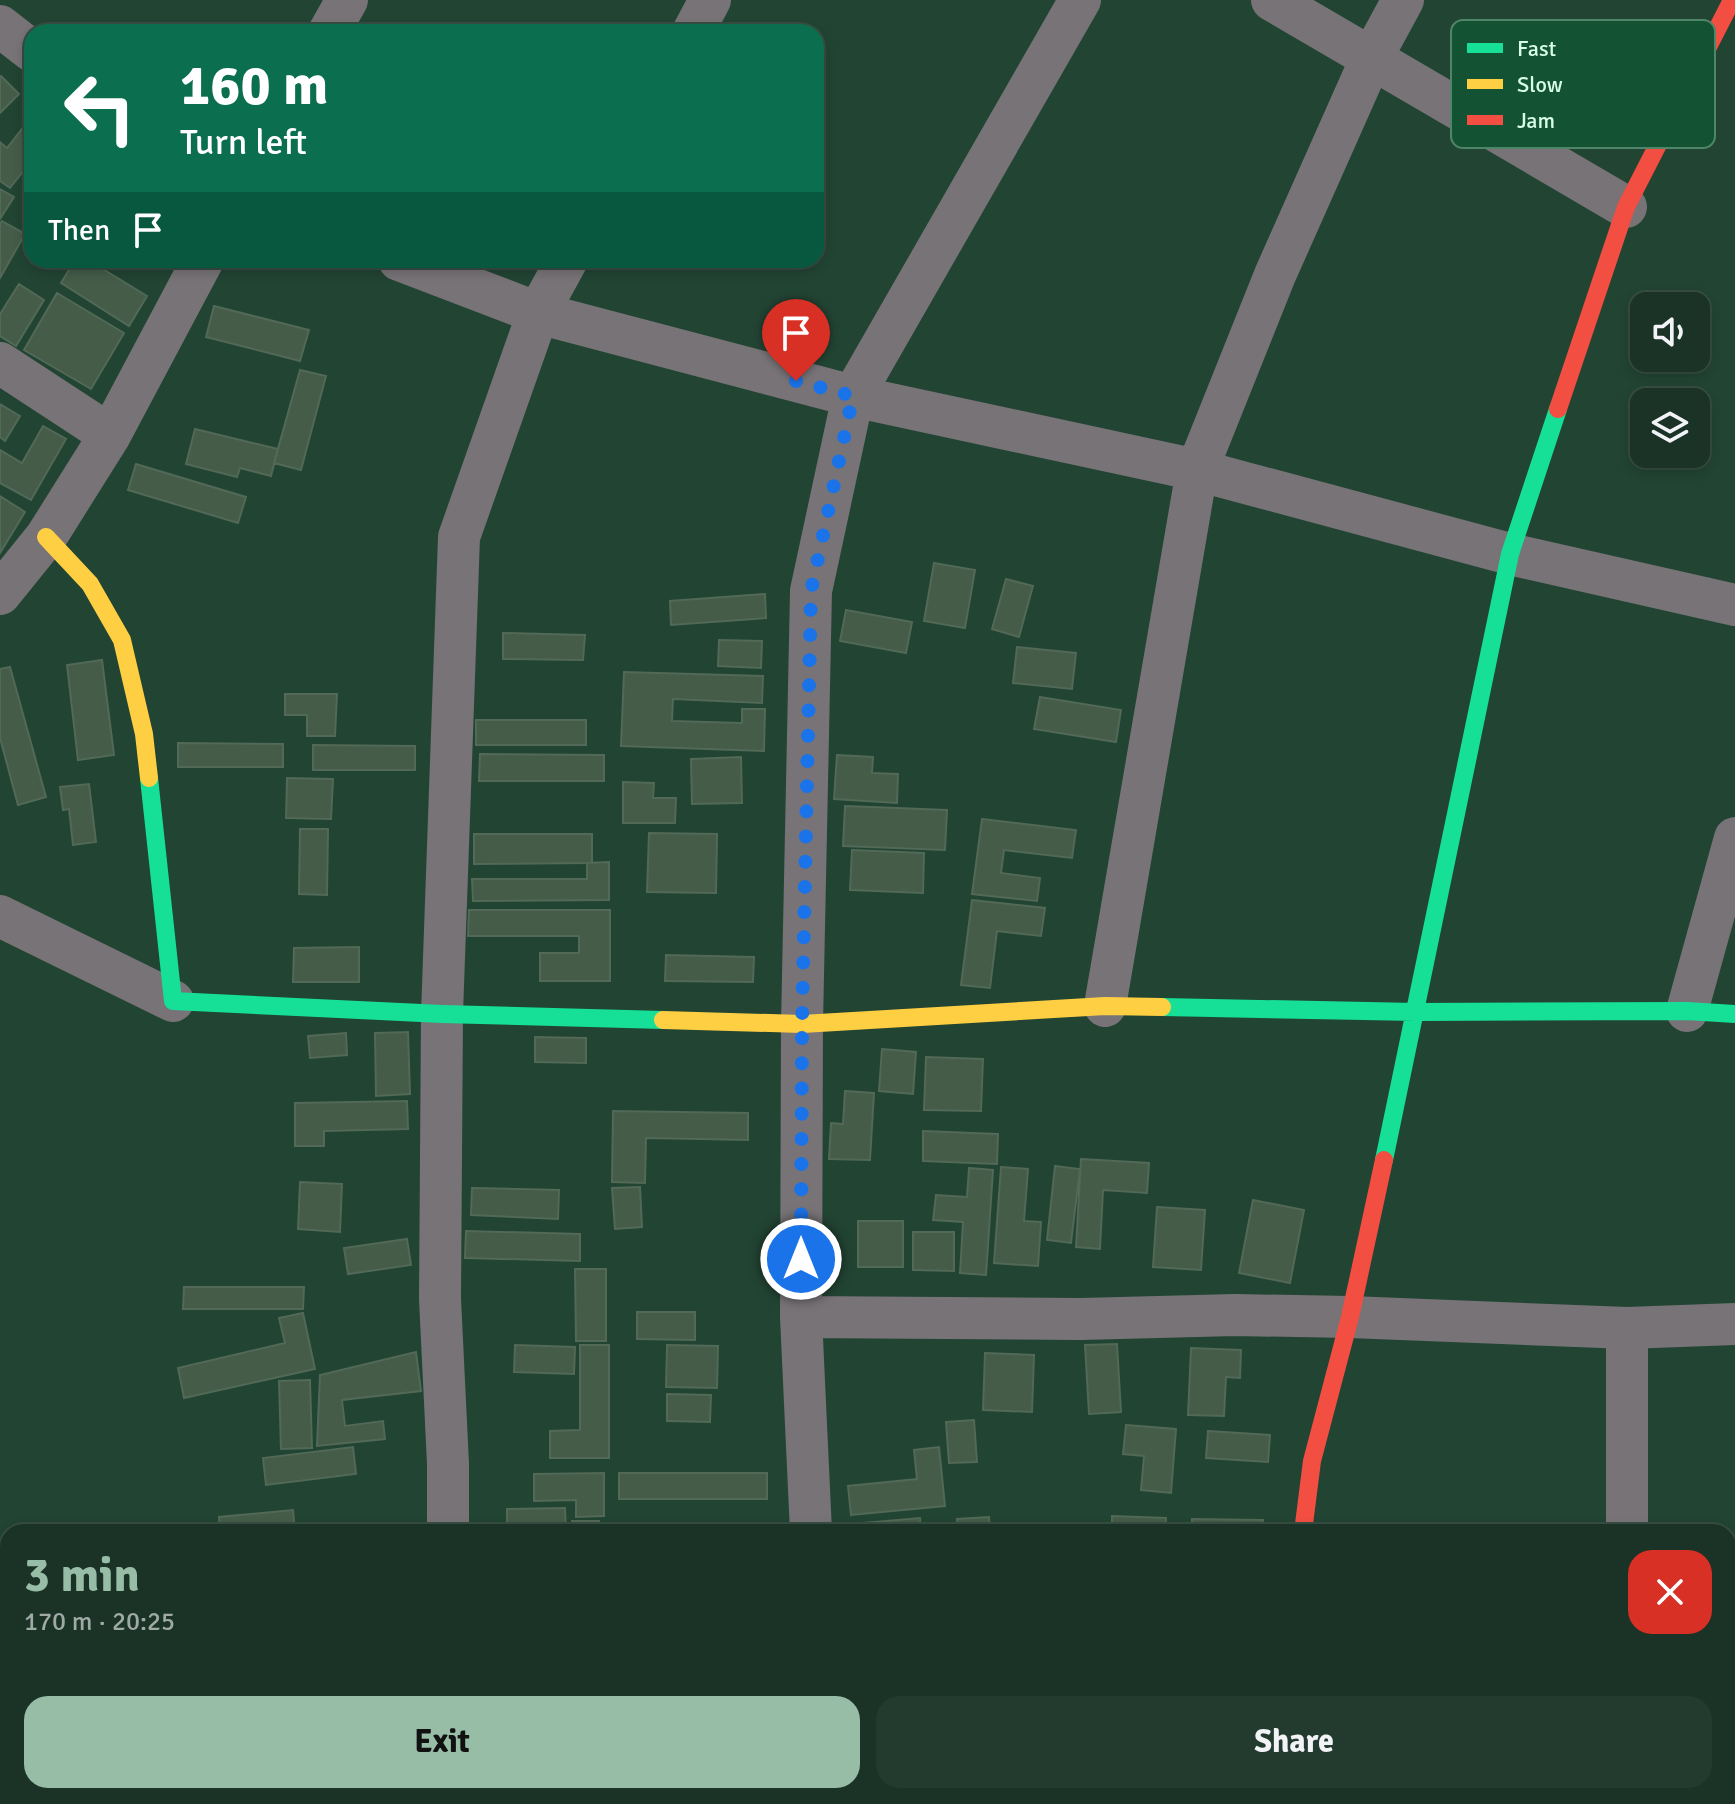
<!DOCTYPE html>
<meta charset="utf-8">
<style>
body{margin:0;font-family:Signika,sans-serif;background:#233b2e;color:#f1f3f6;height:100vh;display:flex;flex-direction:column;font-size:30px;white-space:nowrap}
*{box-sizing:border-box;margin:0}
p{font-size:26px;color:#9faaa7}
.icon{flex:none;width:44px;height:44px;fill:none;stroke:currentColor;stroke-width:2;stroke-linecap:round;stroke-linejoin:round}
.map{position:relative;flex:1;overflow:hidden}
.drawer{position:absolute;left:0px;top:1524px;width:1736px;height:280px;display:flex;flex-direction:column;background:#1a3326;border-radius:24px 24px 0 0;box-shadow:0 4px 12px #0003,0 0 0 2px #384e43}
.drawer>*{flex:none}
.banner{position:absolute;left:24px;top:24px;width:800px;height:244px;border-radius:24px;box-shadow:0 4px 12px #0003,0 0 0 2px #384e43;background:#0b6e4f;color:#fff;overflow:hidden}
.tools{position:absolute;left:1630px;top:292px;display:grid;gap:16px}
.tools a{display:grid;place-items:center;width:80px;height:80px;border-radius:16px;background:#1a3326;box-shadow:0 4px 12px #0003,0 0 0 2px #384e43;font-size:40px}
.pin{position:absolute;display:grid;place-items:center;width:68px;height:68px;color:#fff;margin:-82px -34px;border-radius:50% 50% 50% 0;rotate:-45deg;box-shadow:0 0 8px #0007}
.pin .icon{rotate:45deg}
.me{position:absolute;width:88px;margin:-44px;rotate:0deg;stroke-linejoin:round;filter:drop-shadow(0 0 6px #0008)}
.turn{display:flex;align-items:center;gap:28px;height:168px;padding:0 24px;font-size:36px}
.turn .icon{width:104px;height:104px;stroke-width:2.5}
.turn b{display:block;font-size:56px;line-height:68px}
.then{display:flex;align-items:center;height:76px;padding:0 24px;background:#0003;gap:16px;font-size:30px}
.round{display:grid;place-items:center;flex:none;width:84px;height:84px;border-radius:24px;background:#233b2e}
.overview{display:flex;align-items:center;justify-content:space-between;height:136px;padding:0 24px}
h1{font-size:48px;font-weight:800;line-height:60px;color:#98bda7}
.button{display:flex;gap:16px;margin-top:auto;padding:16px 24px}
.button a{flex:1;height:92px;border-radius:24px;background:#98bda7;color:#111;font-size:32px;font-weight:800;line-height:92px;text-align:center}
.button a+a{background:#233b2e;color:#f1f3f6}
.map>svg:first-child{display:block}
.building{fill:#445c48;stroke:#516956;stroke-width:2}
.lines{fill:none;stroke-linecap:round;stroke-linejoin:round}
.street{stroke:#777377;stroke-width:42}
.fast{stroke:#16e098;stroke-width:18}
.slow{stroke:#ffcf43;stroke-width:18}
.jam{stroke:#f24e42;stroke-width:18}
.route{stroke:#1a73e8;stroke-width:14;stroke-dasharray:0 25.2}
.key{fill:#145234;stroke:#4f8669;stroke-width:2}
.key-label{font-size:22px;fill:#d8fee6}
</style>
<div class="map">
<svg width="1735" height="1804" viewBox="0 0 1735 1804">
<rect width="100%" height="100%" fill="#243"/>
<path class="building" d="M1 76 19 94 0 113V77Z
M32 116V160L10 188 0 181V142L7 148Z
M0 189 14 197 0 219Z
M2 221 25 234 0 278V224Z
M75 260H88L147 296 129 326 61 283Z
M19 284 44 300 16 346 0 336V314Z
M57 293 124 333 91 389 24 350Z
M214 306 309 330 300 361 206 337Z
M300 370 326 376 301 470 274 463Z
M0 404 20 416 5 441 0 437Z
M43 426 66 439 31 500 0 483V450L22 463Z
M195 429 278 449 271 476 240 468 237 477 186 464Z
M136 464 246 497 238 523 128 490Z
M0 496 25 512 0 553Z
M934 563 975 570 965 628 924 621Z
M1006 579 1033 586 1019 637 992 629Z
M765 594 766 618 671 625 670 601Z
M846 610 912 622 906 653 840 641Z
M503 633 585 635 583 660 503 659Z
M719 640 762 641 761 668 718 666Z
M1017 647 1076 653 1072 689 1013 683Z
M102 660 114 755 78 760 67 665Z
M10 667 46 797 18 805 0 738V669Z
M624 672 763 676 762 703 673 699 672 721 742 723V709H765L764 751 621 746Z
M285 694H337L335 736H307V715H285Z
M1040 697 1121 710 1116 742 1034 729Z
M476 720H586V745H476Z
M178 743 283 744V767H178Z
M313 745 415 746V770H313Z
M480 754 604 755V781H479Z
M837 755 873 757 872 773 898 774 897 803 834 799Z
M741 757 742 803 692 804 691 759Z
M287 778 333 779 331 819 286 818Z
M623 782 654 783 653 798H676L675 823H623Z
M89 784 96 842 73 845 69 809 63 810 60 787Z
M845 806 947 810 945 850 843 846Z
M982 819 1076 830 1072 858 1004 850 1001 873 1040 878 1037 901 972 894Z
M300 829H328L327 895 299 894Z
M649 833 717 834 716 893 647 892Z
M474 834H592V863L474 864Z
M852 850 924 853 923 893 850 890Z
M609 862V900L473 901 472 879H587V863Z
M972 900 1045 908 1041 936 997 931 990 988 961 985Z
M469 910H610V981H540V953H579V936H468Z
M359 947V982H293L294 948Z
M666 955 754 957 753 982 665 981Z
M408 1032 410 1094 376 1096 375 1033Z
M346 1033 347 1055 310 1058 308 1036Z
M535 1037 586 1038V1063L535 1062Z
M882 1049 916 1052 913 1094 879 1091Z
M926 1057 983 1059 981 1111 924 1110Z
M845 1091 874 1093 870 1160 829 1159 831 1123 843 1124Z
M407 1101 408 1129 324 1131V1146H295V1103Z
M613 1111 748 1113V1140L646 1138 645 1183 612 1182Z
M923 1131 998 1134 997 1164 923 1161Z
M1081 1159 1149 1163 1147 1193 1103 1190 1100 1249 1076 1247Z
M1055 1166 1080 1169 1071 1243 1047 1240Z
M1001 1167 1028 1169 1024 1221 1041 1222 1038 1266 994 1263Z
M969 1168 993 1170 986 1275 960 1273 963 1222 933 1220 936 1195 967 1197Z
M300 1182 342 1184 340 1232 298 1229Z
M640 1187 642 1227 615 1229 612 1188Z
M472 1188 559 1190 558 1219 471 1215Z
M1253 1200 1304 1210 1290 1283 1239 1273Z
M1157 1207 1205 1210 1201 1270 1153 1267Z
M858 1221H903V1267H858Z
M466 1231 580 1234V1261L465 1258Z
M913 1232H954V1271L913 1270Z
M407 1239 411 1265 348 1274 344 1248Z
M575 1269H606V1341H576Z
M184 1287H304L303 1309H183Z
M637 1312H695V1340L637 1339Z
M303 1313 315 1369 184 1398 178 1368 285 1343 279 1318Z
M1117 1344 1121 1412 1089 1414 1085 1345Z
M515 1345 575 1347 574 1374 514 1372Z
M580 1345H609V1458H550V1431L580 1430Z
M667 1345 718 1346 717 1388 666 1387Z
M1191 1348 1241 1350 1240 1378 1226 1377 1224 1416 1188 1415Z
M416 1352 421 1391 342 1400 345 1426 383 1421 385 1439 317 1446 320 1375Z
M985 1353 1034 1355 1032 1412 983 1410Z
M310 1380 312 1448 281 1449 279 1381Z
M667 1394 711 1395 710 1422 667 1421Z
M974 1420 977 1462 949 1463 946 1422Z
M1126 1425 1176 1429 1171 1493 1141 1490 1144 1456 1123 1454Z
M1208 1431 1270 1435 1268 1462 1206 1458Z
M353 1447 356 1474 266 1485 263 1458Z
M939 1447 945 1506 851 1515 848 1486 917 1479 914 1450Z
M604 1473V1516L576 1517V1500L534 1501V1474Z
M619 1473H767V1499H619Z
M565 1508 566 1532H507V1509Z
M293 1510 295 1532H220L219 1517Z
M1112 1516 1166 1518 1165 1532H1112Z
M989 1517 990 1532H958L957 1519Z
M920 1518 921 1532H853L852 1524Z
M1192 1519 1263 1520 1262 1532H1192Z
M572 1521H599V1532H572Z
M244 1796H276L275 1804H243Z
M951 1796H980L981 1804H952Z
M781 1800V1804H698V1802Z"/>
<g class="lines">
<path class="street" d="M1272 0 1626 207
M0 26 32 51
M329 32 347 0
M693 32 710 0
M399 260 538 313 853 396 1197 470 1510 554 1735 605
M0 363 110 435
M0 594 46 537 110 435 203 260
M0 916 173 1001
M1105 1006 1197 470 1275 275 1371 59 1403 0
M1687 1011 1735 838
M801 1317 1081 1319 1235 1315 1350 1317 1627 1328 1735 1324
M448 1532V1464L440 1299 442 1014 459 537 538 313 567 260
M811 1532 801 1317 802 1024 811 591 853 396 1080 0
M1627 1532V1328
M0 1777 8 1775
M830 1796V1804
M1290 1796 1291 1804
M1626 1804V1796"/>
<path class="fast" d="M149 778 173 1001 442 1014 663 1020
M1162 1007 1416 1012 1687 1011 1735 1014
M1384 1160 1510 554 1558 409"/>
<path class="slow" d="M46 537 90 584 122 640 144 734 149 778
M663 1020 802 1024 1105 1006 1162 1007"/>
<path class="jam" d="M1558 409 1626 207 1732 0
M1303 1532 1312 1461 1350 1317 1384 1160"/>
</g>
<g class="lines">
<path class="route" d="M796 381 853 396 811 591 802 1024 801 1259"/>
</g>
<rect x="1451" y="20" width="264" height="128" rx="12" class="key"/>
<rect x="1467" y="43" width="36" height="10" fill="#16e098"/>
<rect x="1467" y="79" width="36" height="10" fill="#ffcf43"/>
<rect x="1467" y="115" width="36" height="10" fill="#f24e42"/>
<g class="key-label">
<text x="1517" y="56">Fast</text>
<text x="1517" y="92">Slow</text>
<text x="1517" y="128">Jam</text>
</g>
</svg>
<div class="tools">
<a><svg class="icon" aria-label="sound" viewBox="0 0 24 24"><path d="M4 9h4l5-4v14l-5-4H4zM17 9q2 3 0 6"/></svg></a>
<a><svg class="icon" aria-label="layers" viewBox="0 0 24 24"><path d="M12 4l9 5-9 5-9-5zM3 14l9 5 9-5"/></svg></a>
</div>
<div class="pin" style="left:796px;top:381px;background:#d93025"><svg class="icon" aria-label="arrive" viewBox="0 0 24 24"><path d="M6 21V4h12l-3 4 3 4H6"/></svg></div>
<svg class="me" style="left:801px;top:1259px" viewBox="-20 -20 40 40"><circle r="17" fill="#1a73e8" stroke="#fff" stroke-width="3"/><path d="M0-11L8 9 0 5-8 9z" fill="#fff"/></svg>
<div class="banner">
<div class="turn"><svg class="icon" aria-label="left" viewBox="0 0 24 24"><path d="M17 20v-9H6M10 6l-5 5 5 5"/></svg><div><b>160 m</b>Turn left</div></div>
<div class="then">Then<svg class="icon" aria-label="arrive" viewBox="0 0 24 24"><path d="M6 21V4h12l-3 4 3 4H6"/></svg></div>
</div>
<section class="drawer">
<div class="overview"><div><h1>3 min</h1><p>170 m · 20:25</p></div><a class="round" style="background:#d93025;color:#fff"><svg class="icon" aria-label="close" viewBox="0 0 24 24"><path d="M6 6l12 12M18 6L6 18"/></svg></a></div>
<div class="button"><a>Exit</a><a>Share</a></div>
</section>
</div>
